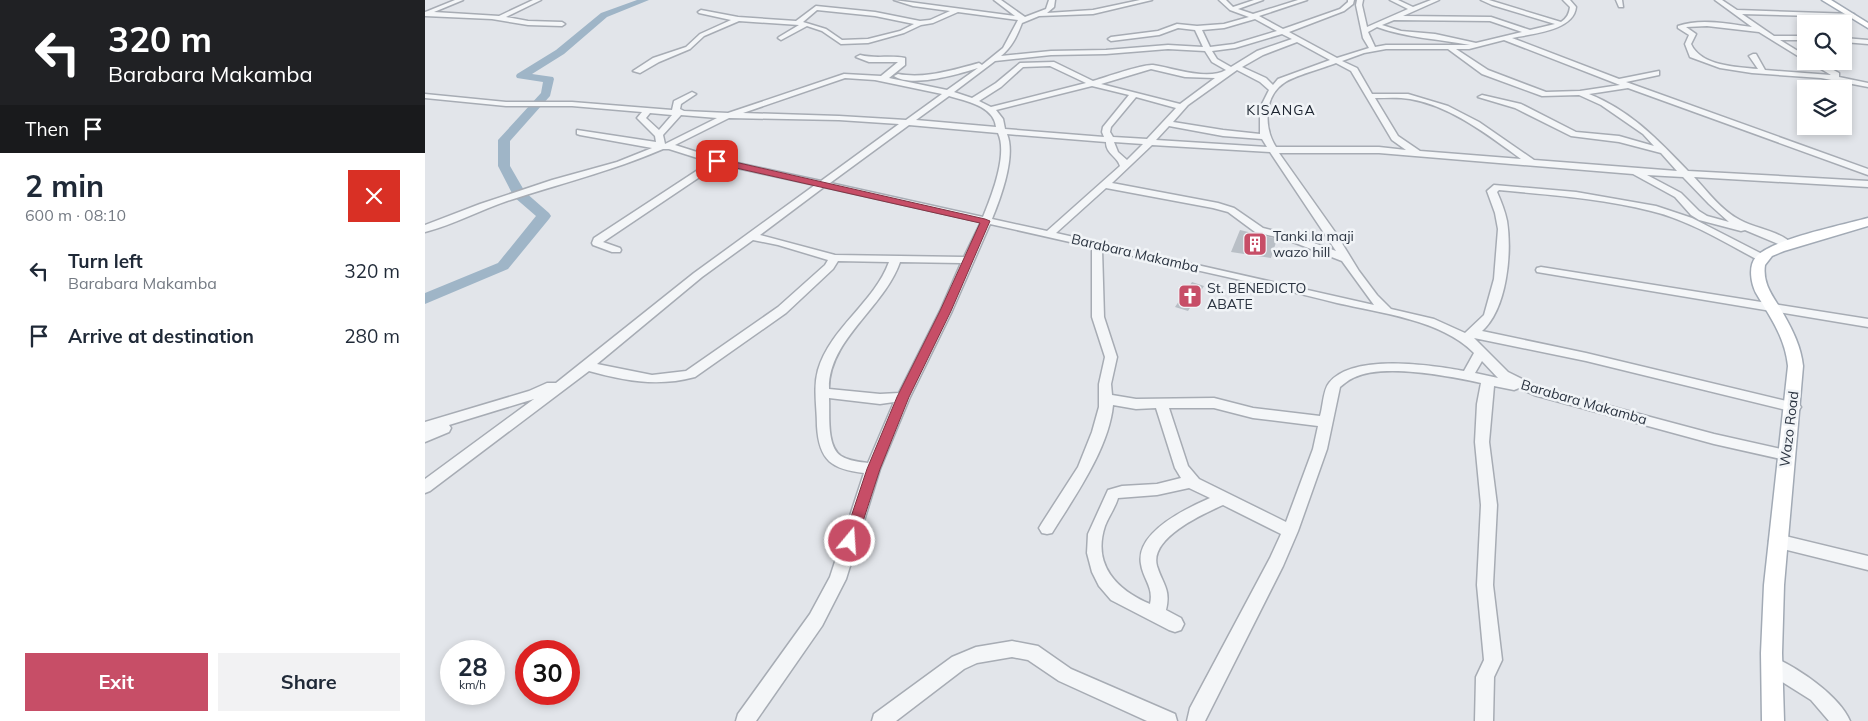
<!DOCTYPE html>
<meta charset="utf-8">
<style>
body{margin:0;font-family:Mulish,sans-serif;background:#f2f2f3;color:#1f2937;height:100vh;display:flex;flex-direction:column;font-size:19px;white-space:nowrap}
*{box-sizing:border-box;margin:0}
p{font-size:16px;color:#747a83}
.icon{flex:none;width:28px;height:28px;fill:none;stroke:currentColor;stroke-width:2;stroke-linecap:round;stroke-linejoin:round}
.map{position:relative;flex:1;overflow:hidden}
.panel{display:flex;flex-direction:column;background:#fff;width:425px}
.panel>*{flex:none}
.banner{background:#202124;color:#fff;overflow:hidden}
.controls{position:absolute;left:1372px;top:15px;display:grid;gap:10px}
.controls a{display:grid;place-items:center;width:55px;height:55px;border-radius:0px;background:#fff;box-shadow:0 2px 8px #0003;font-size:25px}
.speed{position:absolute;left:15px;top:640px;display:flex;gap:10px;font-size:25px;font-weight:700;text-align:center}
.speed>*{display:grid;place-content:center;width:65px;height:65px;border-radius:50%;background:#fff;box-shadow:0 2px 8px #0003;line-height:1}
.speed small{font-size:12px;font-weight:400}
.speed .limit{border:8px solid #d22;background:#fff;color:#111}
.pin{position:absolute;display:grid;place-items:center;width:42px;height:42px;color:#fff;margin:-21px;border-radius:10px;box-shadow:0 2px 8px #0006}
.me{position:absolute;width:55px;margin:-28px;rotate:18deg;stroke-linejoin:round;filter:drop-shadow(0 0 4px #0008)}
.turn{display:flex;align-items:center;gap:18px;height:105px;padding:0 25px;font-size:22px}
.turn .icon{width:65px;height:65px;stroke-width:2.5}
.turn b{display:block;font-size:35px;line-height:42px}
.then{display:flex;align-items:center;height:48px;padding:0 25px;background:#0003;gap:10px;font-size:19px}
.round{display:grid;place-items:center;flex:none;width:52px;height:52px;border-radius:0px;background:#f2f2f3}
.overview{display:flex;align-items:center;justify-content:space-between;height:85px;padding:0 25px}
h1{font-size:30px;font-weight:700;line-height:38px}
.primary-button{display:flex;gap:10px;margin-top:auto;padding:10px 25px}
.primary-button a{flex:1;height:58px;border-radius:0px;background:#c74e67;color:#fff;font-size:20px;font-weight:700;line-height:58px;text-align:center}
.primary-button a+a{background:#f2f2f3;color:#1f2937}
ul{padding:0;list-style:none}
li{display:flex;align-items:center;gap:15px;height:65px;padding:0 25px}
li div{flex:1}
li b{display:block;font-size:19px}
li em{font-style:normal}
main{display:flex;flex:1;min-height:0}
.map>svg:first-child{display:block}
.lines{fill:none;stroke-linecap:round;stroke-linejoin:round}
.river{fill:#9fb5c7;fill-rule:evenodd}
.building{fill:#b9bfc6}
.minor-casing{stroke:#a7acb4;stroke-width:3}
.major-casing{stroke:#a2aab5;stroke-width:3}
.minor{fill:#f4f6f8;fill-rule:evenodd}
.major{fill:#fff;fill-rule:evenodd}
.route{fill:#c74e67;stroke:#813343}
.labels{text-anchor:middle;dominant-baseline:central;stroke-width:5;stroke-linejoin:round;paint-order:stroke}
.far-quarter-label{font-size:14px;letter-spacing:1px;fill:#1d2531;stroke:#f1f4f7}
.poi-label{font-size:14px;fill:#2b3441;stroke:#f1f4f7;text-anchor:start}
.street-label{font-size:14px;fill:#2b3441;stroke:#f1f4f7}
</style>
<main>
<section class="panel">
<div class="banner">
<div class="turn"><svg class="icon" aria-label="left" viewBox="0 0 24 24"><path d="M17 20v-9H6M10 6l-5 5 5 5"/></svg><div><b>320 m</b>Barabara Makamba</div></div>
<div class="then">Then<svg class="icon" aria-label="arrive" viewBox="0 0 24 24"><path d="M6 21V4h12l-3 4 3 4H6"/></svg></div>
</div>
<div class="overview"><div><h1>2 min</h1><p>600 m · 08:10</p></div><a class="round" style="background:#d93025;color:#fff"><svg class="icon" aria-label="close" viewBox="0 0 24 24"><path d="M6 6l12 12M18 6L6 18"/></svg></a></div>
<ul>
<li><svg class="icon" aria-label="left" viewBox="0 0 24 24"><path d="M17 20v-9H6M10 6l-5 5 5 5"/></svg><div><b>Turn left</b><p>Barabara Makamba</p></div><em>320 m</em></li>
<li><svg class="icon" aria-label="arrive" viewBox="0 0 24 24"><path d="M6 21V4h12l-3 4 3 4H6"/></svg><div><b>Arrive at destination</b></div><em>280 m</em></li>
</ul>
<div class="primary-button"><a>Exit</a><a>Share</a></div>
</section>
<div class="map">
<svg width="1443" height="721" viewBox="0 0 1443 721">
<rect width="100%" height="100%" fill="#e2e5ea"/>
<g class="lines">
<path class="river" d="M212 0H224L182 17 139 54 107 74 128 77 129 79 125 96 85 141V166L100 192 124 213 126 216 124 219 83 269 0 304V293L73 263 111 216 89 197 73 166V140L116 93 118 82 92 78 91 76 92 74 131 50 176 13Z"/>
</g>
<path class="building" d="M815 230 852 239 846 258 806 252Z
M767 282 779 286 763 311 750 307Z"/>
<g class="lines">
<g class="minor-casing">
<path id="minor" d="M30 0H38L9 12 74 16 108 0H116L81 17 103 21 137 22 140 24 137 26 103 25 67 19 0 16V12L3 11Z
M469 0 590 16 569 0H576L600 17 621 9 624 0H630L629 7 622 13 668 10 715 0H727L668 14 614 16 597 23C592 36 587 47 576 56L626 51 681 50 743 45 778 47 770 30 753 28 734 35 686 41 683 39 686 37 733 31 752 24 772 26 799 24 824 17 805 10 794 0H801L808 7 829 0H838L813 9 828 14 873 0H882L834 16 858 29 915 9 923 2V0H929L928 4 919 11 864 32 912 58 944 48 938 38 931 5 932 0H938L937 5 942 27 983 9 965 0H973L988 7 1006 0H1014L978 16 1066 17 1105 30 1130 24 1067 5 1056 0H1064L1136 22C1142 18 1144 14 1145 7L1138 0H1145L1151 7C1149 31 1105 34 1087 38L1194 79 1234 71V75L1201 82 1443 169V175L1203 88 1164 94C1206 111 1232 139 1263 171L1443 181V187L1269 177C1282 191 1297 211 1315 220 1331 229 1356 231 1368 245L1363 248 1320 230 1316 231 1274 220 1266 215 1250 197 1208 174 954 153H854L910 232 934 271 952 295 966 309 1009 319 1040 333 1059 315 1069 279 1073 229 1070 213 1062 191 1069 185 1151 192 1231 206 1267 218 1341 256 1342 258 1341 260H1333C1299 242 1264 220 1226 211 1176 198 1124 195 1074 190L1072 192C1076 201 1080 211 1082 221 1087 253 1082 309 1057 331L1161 353 1374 404 1376 407 1374 410 1369 412 1161 361 1049 338 1083 372 1113 387 1289 434 1360 450 1365 451 1367 455 1365 459 1360 460 1289 444 1109 395 1094 388 1089 390 1069 386 1064 442 1072 505 1068 585 1077 660 1069 677 1068 721H1050L1051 677 1059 660 1052 585 1056 505 1050 442 1052 404 1056 383C1024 376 957 363 928 378 923 380 919 384 915 387L902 449 873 531 858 566 780 721H762L765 708 845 558 856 534 798 505C778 514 724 538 732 566 738 585 746 589 741 610L756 618 759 624 756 630 750 632 744 630 686 600 674 586 667 572 662 553 663 534 683 490 697 486 732 484 756 478 750 468 731 408 711 409 688 405C684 448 650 496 627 533L622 534 617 533 614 528 617 523 653 467 667 432 674 407V384L680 357 667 317V247L565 224 527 311 485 397 455 469 421 579 397 626 331 721H311L313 714 385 614 405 577 439 473C407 469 394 461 392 426 392 407 388 388 393 370 405 328 449 303 464 262L413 261 408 269 361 313 270 377C233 387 200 381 164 371L5 491 0 493V479L109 399 24 425 26 428 24 432 0 442V422L104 391 122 383H131L269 273 390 185 294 164 178 242 195 248 196 250 195 252H187L168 245 167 243 169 238 285 162 244 149H238C187 171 134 184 82 201 55 210 28 225 0 232V225L55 204 127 180 192 162 227 148 155 135 152 134V130L231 142 230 136 212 118 217 112 147 106H81L0 98V94L81 102H147L247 110 249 101 267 92 271 94 256 104 255 109 259 111 303 113 419 74 456 76 473 62H444L431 57 435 55C450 59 465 55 480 58V65L464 78 522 90 553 68C534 74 487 88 469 76L473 74C500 79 528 70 554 63L557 65 578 48 593 20 533 12 508 23 496 25 479 33 443 43 416 44 397 31 382 26 356 40 353 38 354 37 374 25 314 21 279 36 265 49 234 62 215 73 208 71 228 58 261 47 275 34 306 20 274 13 273 12 276 10 313 17 371 21 391 6 450 12 495 21 505 20 525 11 488 6ZM392 10 450 16 489 24 475 31 443 39 417 40 401 29 378 22ZM830 19 852 31 809 44 785 47 777 30 799 28ZM969 20 1065 21 1097 32 1051 43 1010 34 976 31 957 25ZM952 27C982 38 1014 39 1045 45H961L950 47 943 32ZM857 34 867 39 832 51 806 67 792 59 787 51 810 48ZM1079 40 1195 85 1155 91 1121 92 1063 70 1031 49H1044ZM872 42 905 60 853 79 848 85 841 78 817 67 838 55ZM743 49 780 51 787 62 801 70C783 81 748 68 728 65 718 64 681 77 668 81L629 62 595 63 571 83 547 98 529 92 570 61 626 55 681 54ZM961 49H1023L1057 74 1117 96 1154 95 1176 105 1218 134 1229 146 1194 136 1151 132 1096 104 1057 95 1053 97 1090 108 1146 136 1194 142 1236 153 1252 171 1109 160 1054 122 1023 106 983 94H947L932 68 917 61 939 53ZM911 63 926 71 967 140 981 150 954 147H851C839 129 838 97 859 83 868 76 899 68 911 63ZM625 66 661 83 566 107 554 101 576 87 598 67ZM726 69 760 77 790 78 755 104 676 84ZM812 70 835 82 844 90 835 108V134L798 130 748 122 763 105ZM420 78 450 80 517 94 481 120 414 116 318 113ZM667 86 704 95 678 127 677 132 679 137 580 129 578 119 571 110ZM524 96C541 101 569 106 571 127L491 120ZM711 97 751 108 722 139 688 137 685 132 686 127ZM950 98C962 98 973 97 985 99 1026 106 1063 135 1096 159L995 151 973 136ZM225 113 247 115 234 130 221 118ZM256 115 292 118 240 144 238 135ZM304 118 414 120 474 124 396 181 294 159 250 145ZM484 125 573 133C583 154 567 195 558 217L405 183ZM744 126 798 136 837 139 842 147 731 140ZM582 134 681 142C681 154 692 156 695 166L622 231 567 219C576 197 591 156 582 134ZM689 142 718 144 702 160 693 152ZM727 145 845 152 911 251 867 235 838 228 809 208 793 203 687 183ZM1222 175 1258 177 1284 204 1304 222 1282 216 1274 211 1256 193ZM399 187 556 222 539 257 410 255 335 235ZM681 188 788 208 803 212 830 232 860 239 917 261 949 305 631 233ZM328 240 353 245 403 260 400 265 353 307 261 371 227 375 172 364 277 277ZM677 249C756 267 834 283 912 303 956 313 1017 320 1049 353L1039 371C1007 365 927 353 904 383 898 390 898 407 895 416L828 408 789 398 711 399 687 395 686 384 692 357 679 317ZM475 262 536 263 515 311 474 393 455 394 404 389C403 340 459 308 475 262ZM1057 361 1073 378 1050 373ZM404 398 455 404 469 402 443 463C435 462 424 461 416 456 401 446 405 414 404 398ZM744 408H789L828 418 893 426 888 449 861 522 774 479 763 466ZM764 488 785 498C762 508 710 532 716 564 718 579 729 587 725 604 692 590 667 565 680 526 684 516 690 508 693 498L732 495Z
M1191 0H1197L1198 7H1194Z
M1290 0H1297L1312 10 1429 14V16L1427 17 1317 14 1349 36H1381V40H1355L1381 56V61L1334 32 1282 26 1261 27 1271 34 1266 44C1276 66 1311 67 1333 69L1324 56 1328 54H1331L1340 70 1406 75 1383 61H1392L1414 73V77L1443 83V87L1396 78 1327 73 1295 68 1265 57 1260 44 1264 35 1253 28V26C1276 18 1303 24 1327 27Z
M1419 38 1443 40V44L1419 42Z
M1116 267 1443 319V327L1112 272 1111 270 1112 268Z
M1352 534 1443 556V570L1346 546 1344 541 1346 536Z
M587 641 613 646 646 669 750 714 752 721H722L634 681 603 660 587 657 552 663 539 669 471 721H447L449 714 527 657 551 647Z
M1346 656C1372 667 1414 695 1425 721H1404L1386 700 1340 671 1337 665 1340 659Z"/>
</g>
<g class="major-casing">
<path id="major" d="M1397 0H1406L1443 23V28Z
M1443 218V226L1359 251 1347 256 1340 265C1337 286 1350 298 1359 315 1368 331 1376 347 1378 366L1359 585 1357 653 1359 721H1337L1336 653 1339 585 1363 366C1360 337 1345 317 1331 293 1326 283 1323 266 1331 257 1347 239 1418 225 1443 218Z"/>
</g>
<use href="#minor" class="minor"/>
<use href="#major" class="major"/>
</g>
<path class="route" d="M292 158 560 219 565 221 526 311 484 397 455 469 430 546 425 547 420 546 418 541 442 469 472 397 515 311 555 223 289 163 288 161Z"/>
<defs>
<g id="building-square" transform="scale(1.25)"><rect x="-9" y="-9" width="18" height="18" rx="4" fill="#c74e67" stroke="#f1f4f7"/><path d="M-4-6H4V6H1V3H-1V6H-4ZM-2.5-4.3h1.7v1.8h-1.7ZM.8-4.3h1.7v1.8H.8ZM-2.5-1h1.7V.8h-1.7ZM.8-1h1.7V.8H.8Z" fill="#fff"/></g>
<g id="church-square" transform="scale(1.25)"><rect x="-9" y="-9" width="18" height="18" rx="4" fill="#c74e67" stroke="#f1f4f7"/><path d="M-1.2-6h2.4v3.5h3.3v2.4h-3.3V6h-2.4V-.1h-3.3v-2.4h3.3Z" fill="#fff"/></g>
</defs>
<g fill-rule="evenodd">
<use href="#building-square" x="830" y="244"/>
<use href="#church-square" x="765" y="296"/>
</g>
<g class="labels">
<g class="far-quarter-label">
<text x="856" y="110">KISANGA</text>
</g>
<g class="poi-label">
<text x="848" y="236">Tanki la maji<tspan x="848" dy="16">wazo hill</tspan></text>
<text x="782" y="288">St. BENEDICTO<tspan x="782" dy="16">ABATE</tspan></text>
</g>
<g class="street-label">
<text transform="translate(710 253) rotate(13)">Barabara Makamba</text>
<text transform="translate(1159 402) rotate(16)">Barabara Makamba</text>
<text transform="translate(1364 429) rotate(-83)">Wazo Road</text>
</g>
</g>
</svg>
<div class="controls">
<a><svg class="icon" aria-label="search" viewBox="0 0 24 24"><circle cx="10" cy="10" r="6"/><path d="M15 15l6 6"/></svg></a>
<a><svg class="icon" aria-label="layers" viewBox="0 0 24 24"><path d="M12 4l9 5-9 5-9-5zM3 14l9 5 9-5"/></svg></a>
</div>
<div class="speed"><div>28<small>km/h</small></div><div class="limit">30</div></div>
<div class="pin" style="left:292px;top:161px;background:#d93025"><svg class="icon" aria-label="arrive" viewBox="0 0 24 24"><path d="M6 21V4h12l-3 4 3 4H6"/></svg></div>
<svg class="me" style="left:425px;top:541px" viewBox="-20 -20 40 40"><circle r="17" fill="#c74e67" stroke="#fff" stroke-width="3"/><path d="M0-11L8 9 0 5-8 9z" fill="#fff"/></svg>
</div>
</main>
